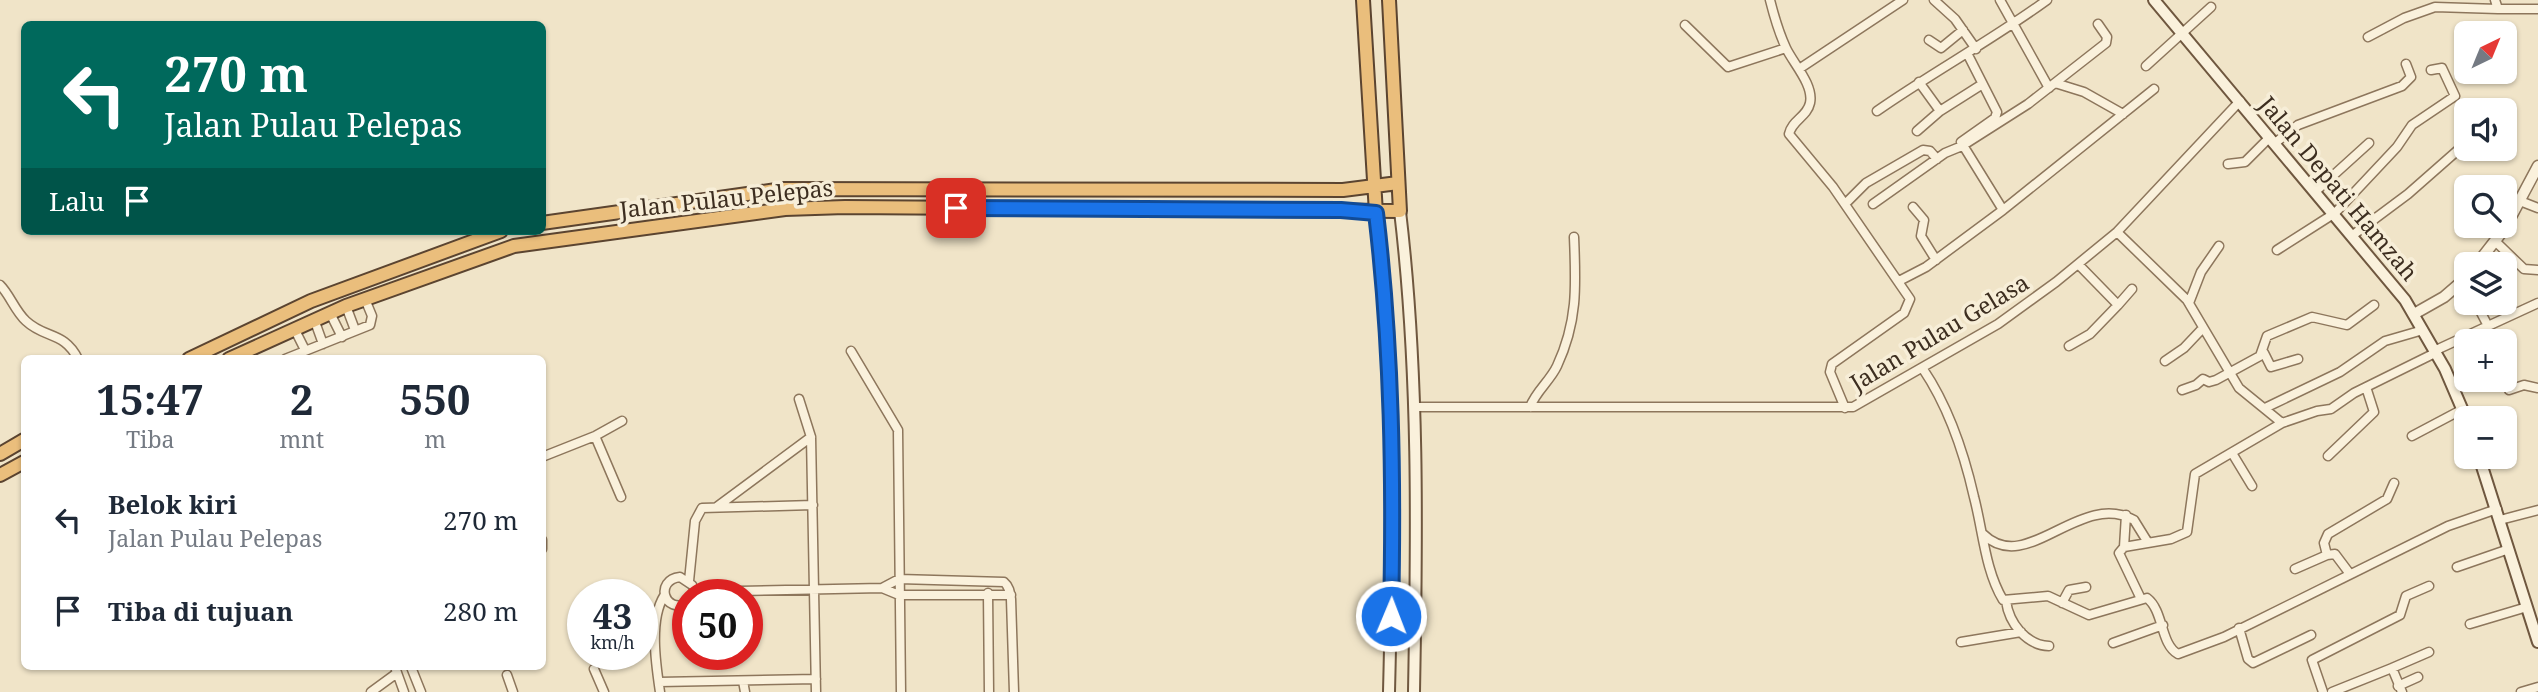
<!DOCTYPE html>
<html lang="id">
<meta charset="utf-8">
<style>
body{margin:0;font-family:"Noto Serif",serif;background:#f6f6f7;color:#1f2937;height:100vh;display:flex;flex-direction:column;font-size:26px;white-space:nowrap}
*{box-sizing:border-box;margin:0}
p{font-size:23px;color:#747a83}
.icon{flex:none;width:38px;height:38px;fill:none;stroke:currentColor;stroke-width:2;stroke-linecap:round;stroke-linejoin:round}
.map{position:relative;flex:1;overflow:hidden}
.panel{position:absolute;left:21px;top:355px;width:525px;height:315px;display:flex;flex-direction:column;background:#fff;border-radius:10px;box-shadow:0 2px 5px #0004}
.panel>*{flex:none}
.guide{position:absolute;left:21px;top:21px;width:525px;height:214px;border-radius:10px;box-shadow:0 2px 5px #0004;background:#00695c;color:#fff;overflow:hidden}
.needle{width:46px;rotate:43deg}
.controls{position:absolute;left:2454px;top:21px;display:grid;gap:14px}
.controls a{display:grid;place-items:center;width:63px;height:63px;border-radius:10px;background:#fff;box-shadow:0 2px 5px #0004;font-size:35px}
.speed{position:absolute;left:567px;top:579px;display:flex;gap:14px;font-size:35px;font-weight:700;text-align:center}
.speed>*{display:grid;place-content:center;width:91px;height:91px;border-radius:50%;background:#fff;box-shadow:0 2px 5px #0004;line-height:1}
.speed small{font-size:18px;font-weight:400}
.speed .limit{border:10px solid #d22;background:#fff;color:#111}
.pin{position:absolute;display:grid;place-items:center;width:60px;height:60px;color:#fff;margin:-30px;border-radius:14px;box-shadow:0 4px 10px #0006}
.me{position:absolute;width:77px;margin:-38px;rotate:1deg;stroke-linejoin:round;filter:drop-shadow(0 0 5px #0008)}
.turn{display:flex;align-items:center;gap:24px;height:147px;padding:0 28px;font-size:32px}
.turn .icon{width:91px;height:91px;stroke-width:2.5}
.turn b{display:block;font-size:49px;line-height:60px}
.then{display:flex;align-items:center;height:66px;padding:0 28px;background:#0003;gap:14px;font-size:26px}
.eta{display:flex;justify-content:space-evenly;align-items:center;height:119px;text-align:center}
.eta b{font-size:42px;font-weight:700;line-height:49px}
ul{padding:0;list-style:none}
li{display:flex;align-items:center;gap:21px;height:91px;padding:0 28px}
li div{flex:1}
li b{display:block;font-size:26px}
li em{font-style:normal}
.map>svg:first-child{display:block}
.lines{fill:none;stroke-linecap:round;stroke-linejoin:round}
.minor-casing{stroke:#8d765c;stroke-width:11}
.tertiary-casing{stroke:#8d765c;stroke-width:13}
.secondary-casing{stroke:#6f573f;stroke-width:14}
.trunk-casing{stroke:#5b4430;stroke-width:16}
.minor{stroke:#faf1dc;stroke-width:8}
.tertiary{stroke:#faf1dc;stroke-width:10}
.secondary{stroke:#faf1dc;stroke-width:10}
.trunk{stroke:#eabe7c;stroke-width:12}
.route-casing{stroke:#114b97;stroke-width:18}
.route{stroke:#1a73e8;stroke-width:12}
.labels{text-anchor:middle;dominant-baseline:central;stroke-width:7;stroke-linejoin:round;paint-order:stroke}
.street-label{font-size:23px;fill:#3d2e20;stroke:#f7eed8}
</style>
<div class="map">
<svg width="2538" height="692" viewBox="0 0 2538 692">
<rect width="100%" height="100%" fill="#f0e4c8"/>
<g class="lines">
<g class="minor-casing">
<path id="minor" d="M1770 0C1774 16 1779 33 1786 48 1793 63 1814 85 1810 103 1807 117 1792 120 1789 134L1833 187 1910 299 1904 313 1832 364 1830 372 1845 408
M1934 0 1955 19 1976 49
M2000 0 2049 88
M2495 0 2498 9H2538
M1685 25 1728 67 1786 48
M2368 37 2404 18 2435 7 2498 9
M1929 40 1941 48 1963 30
M1967 53 1997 112 1995 118 1961 142 2003 210
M2146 66 2211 7
M1799 69 1903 0
M1919 82 1940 111 1981 85
M2055 83 2084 92 2123 114
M1877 111C1933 72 1992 40 2047 0
M1917 131 1940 111
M2275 143 2298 125 2402 86 2411 77 2406 64
M2228 164 2245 162 2270 137
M2316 191 2369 143
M2520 201 2538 208
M1845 204 1866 183 1923 150 1930 151 1937 159
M1873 204 1945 153 1962 146 2028 104 2106 43 2107 37 2098 24
M1913 207 1924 220 1921 236 1936 260
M2117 232 2187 300 2239 388 2282 423 2195 474 2187 532 2171 539 2124 547
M2353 235 2408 194 2466 143
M2495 241 2524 269 2538 270
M2277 250 2335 213 2397 147 2412 125 2455 96 2442 68 2431 70
M1899 281 1926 267 2003 210 2154 89
M0 285C10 295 15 311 26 321 45 339 64 331 78 359
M2189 303 2201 272 2219 246
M2476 303 2488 326 2538 303
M2118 305 2132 289
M346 306 355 330
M330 313 342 337
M314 319 323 344
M294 328 305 350
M2069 346 2090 334 2118 305 2078 264
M851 351 898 430 901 692
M2434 351 2488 326
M2264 353 2271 367 2298 359
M285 359 370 325 372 316 365 299
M2165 361 2184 348 2202 329
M1923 369C1948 406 1964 453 1974 497 1983 531 1985 570 2003 600L2048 596 2089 615 2147 598C2164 611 2160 644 2178 654L2224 637 2448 526 2497 509
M2182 390 2196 385 2203 379 2209 382 2216 380 2260 356 2267 336 2312 317 2347 325 2374 305
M2509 390 2524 385 2538 388
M799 399 811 437 816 692
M1414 407H1853L1998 324 2056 282 2117 232 2240 101
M1530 407C1536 391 1550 381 1557 366 1578 321 1576 285 1574 237
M2265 408 2340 372 2385 341 2423 330
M2282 423 2317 411 2331 409 2354 393 2435 353
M595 436 621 497
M2412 436 2463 409
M2232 453 2252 486
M2328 456 2374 412 2366 387
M542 457 595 436 622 421
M718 506 811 437
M2126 515 2124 547 2119 553 2141 599
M2500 520 2538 510
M1983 534C2027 577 2079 490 2134 520L2147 541
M542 540V549
M2327 555 2324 543 2328 534 2387 499 2394 483
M2457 567 2509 549
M2295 569 2327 555 2335 554 2350 574
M689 581 695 521 702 508 813 505
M693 592 882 588
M988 593 989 692
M1011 595H899L882 588 899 579 1004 582C1009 586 1010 592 1011 599L1014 692
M2006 601C2009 623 2026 645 2049 646
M688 603C664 615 654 580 680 577L692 585
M2062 603 2069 590 2086 587
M2470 624 2527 607
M2239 628 2248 659 2253 663 2311 635
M1961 642 2021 632
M2113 643 2163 625
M395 667 404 692
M411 667 421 692
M2392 668 2429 652
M594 669 604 692
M507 675 513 692
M743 681 745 692
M659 682 816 679
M2398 686 2418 677
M371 692 397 673
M660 692C656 665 649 620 664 596
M2323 692 2312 660 2400 615 2406 596 2429 586
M2332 692 2392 668 2402 692
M2521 692 2538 687"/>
</g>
<g class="tertiary-casing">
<path id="tertiary" d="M2477 264 2505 228 2538 166
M2414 314 2444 297 2466 278"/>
</g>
<g class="secondary-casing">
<path id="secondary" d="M2154 0 2405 300 2445 369 2466 418
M1400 211C1419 371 1417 531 1414 692
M1376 213C1395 373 1393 532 1389 692
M2479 457 2538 642"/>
</g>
<g class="trunk-casing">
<path id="trunk" d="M1363 0 1376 213
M542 223 783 189 1343 190 1398 183
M189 359 311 301 501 231
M229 359 346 306 514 246 785 209 845 207 1400 211 1389 0
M0 454 24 440
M0 475 24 462"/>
</g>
<use href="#minor" class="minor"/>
<use href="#tertiary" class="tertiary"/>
<use href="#secondary" class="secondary"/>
<use href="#trunk" class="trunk"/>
</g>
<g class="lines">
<g class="route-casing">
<path id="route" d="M956 208 1341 210 1376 213C1392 348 1394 481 1391 616"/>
</g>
<use href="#route" class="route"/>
</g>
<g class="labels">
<g class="street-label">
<text transform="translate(2339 188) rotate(50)">Jalan Depati Hamzah</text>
<text transform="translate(726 198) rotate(-6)">Jalan Pulau Pelepas</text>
<text transform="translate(1939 332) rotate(-31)">Jalan Pulau Gelasa</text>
</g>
</g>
</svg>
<div class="controls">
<a><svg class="needle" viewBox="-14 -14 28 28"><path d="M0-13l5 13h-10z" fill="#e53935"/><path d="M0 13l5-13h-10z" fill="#747a83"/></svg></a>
<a><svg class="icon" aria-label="sound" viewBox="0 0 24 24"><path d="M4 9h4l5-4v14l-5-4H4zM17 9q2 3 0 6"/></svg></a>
<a><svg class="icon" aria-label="search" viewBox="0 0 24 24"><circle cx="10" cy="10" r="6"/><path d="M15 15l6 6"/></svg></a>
<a><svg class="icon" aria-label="layers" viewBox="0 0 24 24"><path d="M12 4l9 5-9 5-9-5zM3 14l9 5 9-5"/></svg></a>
<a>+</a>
<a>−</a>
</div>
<div class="speed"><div>43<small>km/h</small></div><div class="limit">50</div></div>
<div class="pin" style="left:956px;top:208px;background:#d93025"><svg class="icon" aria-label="arrive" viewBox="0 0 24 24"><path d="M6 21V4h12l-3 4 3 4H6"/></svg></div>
<svg class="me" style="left:1391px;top:616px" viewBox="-20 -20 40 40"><circle r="17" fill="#1a73e8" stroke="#fff" stroke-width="3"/><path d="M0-11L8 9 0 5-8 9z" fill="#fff"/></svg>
<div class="guide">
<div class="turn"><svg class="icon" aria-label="left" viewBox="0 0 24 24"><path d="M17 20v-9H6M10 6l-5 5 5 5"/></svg><div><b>270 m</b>Jalan Pulau Pelepas</div></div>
<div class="then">Lalu<svg class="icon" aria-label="arrive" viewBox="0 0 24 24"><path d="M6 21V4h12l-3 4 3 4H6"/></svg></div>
</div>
<section class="panel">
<div class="eta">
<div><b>15:47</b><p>Tiba</p></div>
<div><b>2</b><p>mnt</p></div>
<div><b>550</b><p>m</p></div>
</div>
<ul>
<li><svg class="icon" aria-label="left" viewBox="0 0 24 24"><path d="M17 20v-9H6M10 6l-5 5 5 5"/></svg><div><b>Belok kiri</b><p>Jalan Pulau Pelepas</p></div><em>270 m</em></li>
<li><svg class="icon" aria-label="arrive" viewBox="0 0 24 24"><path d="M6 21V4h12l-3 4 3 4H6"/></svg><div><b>Tiba di tujuan</b></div><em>280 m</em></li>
</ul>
</section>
</div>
